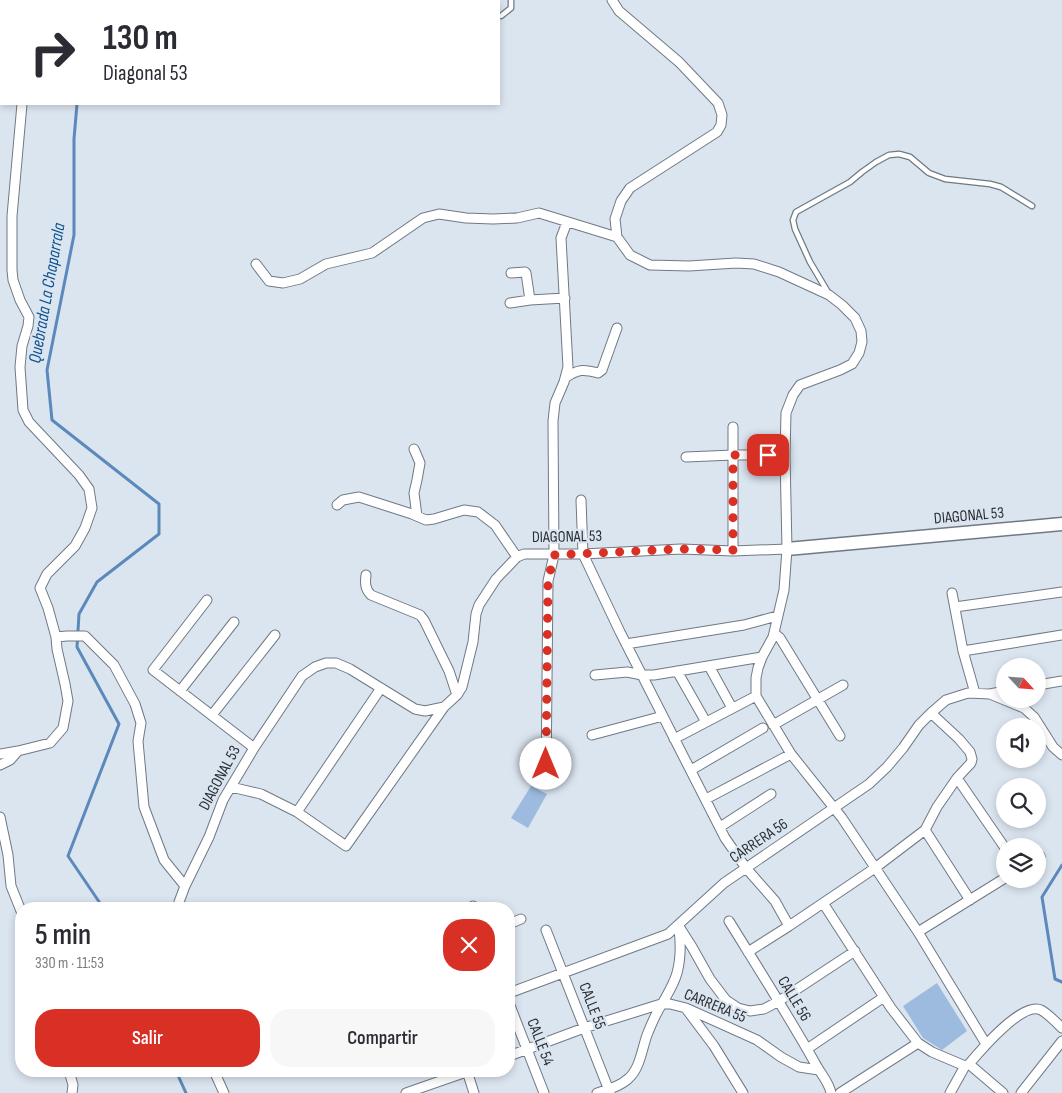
<!DOCTYPE html>
<html lang="es">
<meta charset="utf-8">
<style>
body{margin:0;font-family:"Sofia Sans Condensed",sans-serif;background:#f7f7f7;color:#2b2b33;height:100vh;display:flex;flex-direction:column;font-size:19px;white-space:nowrap}
*{box-sizing:border-box;margin:0}
p{font-size:16px;color:#7c7c81}
.icon{flex:none;width:28px;height:28px;fill:none;stroke:currentColor;stroke-width:2;stroke-linecap:round;stroke-linejoin:round}
.map{position:relative;flex:1;overflow:hidden}
.sheet{position:absolute;left:15px;top:902px;width:500px;height:175px;display:flex;flex-direction:column;background:#fff;border-radius:20px;box-shadow:0 2px 8px #0003}
.sheet>*{flex:none}
.hud{position:absolute;left:0px;top:0px;width:500px;height:105px;box-shadow:0 2px 8px #0003;background:#fff;color:#2b2b33;overflow:hidden}
.needle{width:32px;rotate:116deg}
.controls{position:absolute;left:996px;top:658px;display:grid;gap:10px}
.controls a{display:grid;place-items:center;width:50px;height:50px;border-radius:50%;background:#fff;box-shadow:0 2px 8px #0003;font-size:25px}
.pin{position:absolute;display:grid;place-items:center;width:42px;height:42px;color:#fff;margin:-21px;border-radius:10px;box-shadow:0 2px 8px #0006}
.me{position:absolute;width:55px;margin:-28px;rotate:0deg;stroke-linejoin:round;filter:drop-shadow(0 0 4px #0008)}
.turn{display:flex;align-items:center;gap:18px;height:105px;padding:0 20px;font-size:22px}
.turn .icon{width:65px;height:65px;stroke-width:2.5}
.turn b{display:block;font-size:35px;line-height:42px}
.round{display:grid;place-items:center;flex:none;width:52px;height:52px;border-radius:20px;background:#f7f7f7}
.headline{display:flex;align-items:center;justify-content:space-between;height:85px;padding:0 20px}
h1{font-size:30px;font-weight:600;line-height:38px}
.cta{display:flex;gap:10px;margin-top:auto;padding:10px 20px}
.cta a{flex:1;height:58px;border-radius:20px;background:#d93025;color:#fff;font-size:20px;font-weight:600;line-height:58px;text-align:center}
.cta a+a{background:#f7f7f7;color:#2b2b33}
.map>svg:first-child{display:block}
.garden{fill:#9dbbde}
.lines{fill:none;stroke-linecap:round;stroke-linejoin:round}
.stream{stroke:#5c89bb;stroke-width:3}
.lane-casing{stroke:#707983;stroke-width:7}
.street-casing{stroke:#707983;stroke-width:11}
.secondary-casing{stroke:#707983;stroke-width:15}
.lane{stroke:#fff;stroke-width:4.5}
.street{stroke:#fff;stroke-width:9}
.secondary{stroke:#fff;stroke-width:12}
.route{stroke:#d93025;stroke-width:9;stroke-dasharray:0 16.2}
.labels{text-anchor:middle;dominant-baseline:central;stroke-width:4.5;stroke-linejoin:round;paint-order:stroke}
.street-label{font-size:16px;fill:#2a2e32;stroke:#dbe5f0}
.water-label{font-size:18px;font-style:italic;fill:#0c508e;stroke:#dbe5f0}
</style>
<div class="map">
<svg width="1062" height="1093" viewBox="0 0 1062 1093">
<rect width="100%" height="100%" fill="#dbe5f0"/>
<path class="garden" d="M531 786 547 794 528 828 511 818Z
M937 983 967 1031 942 1050 923 1038 903 1006Z"/>
<g class="lines">
<path class="stream" d="M69 0 70 1
M77 104 74 139V235L47 370 52 420 159 504V534L97 582 79 614 77 647 119 724 68 856 104 909
M1062 865 1042 897 1055 979 1062 982
M176 1071 186 1093"/>
<g class="lane-casing">
<path id="lane" d="M499 16H501L511 8V0
M829 294 810 262 795 229 793 220 796 212 850 182 862 172 876 162 889 155 899 154 910 157 929 173 945 179 990 184 1001 187 1032 206"/>
</g>
<g class="street-casing">
<path id="street" d="M30 0V1
M612 0 619 11 679 62 718 103 722 115 721 125 717 132 630 188 621 201 615 219 617 237 630 255 650 265 689 266 736 263 754 264 779 272 829 295 842 305 855 318 861 331 862 342 859 353 852 364 840 370 800 385 793 395 786 413 785 455 787 549 784 590 773 637 762 657 758 668 756 678V696L791 754 842 818 918 932 986 1044
M22 104 12 216V270L13 280 20 300 29 317 28 326 22 346 20 367 23 410 29 422 79 475 89 489 92 508 85 528 75 546 47 574 40 588 48 608 56 637
M256 264 269 281 283 283 300 279 326 264 372 253 423 218 439 214 466 218 493 219 517 218 539 213 617 237
M511 273 525 272 526 273 530 300
M510 303 530 300 565 298
M565 378C578 369 583 369 598 373L602 370 617 328
M414 449 420 463 417 480 414 493 417 516
M686 457 733 455H785
M581 500 583 554 620 632 725 838 746 868 775 901 789 926
M337 505 343 500 359 497 412 514 426 520 434 519 464 510 478 512 495 525 517 557
M733 551V427
M366 575C365 583 365 589 371 595L420 615 424 620 449 671 457 695
M952 593 963 651 975 693
M207 600 153 670 254 748
M955 607 1062 592
M774 633 780 638 840 736
M626 644 744 625 777 616
M963 651 1062 635
M709 666 732 708
M677 671 706 722
M595 675 627 672 642 675H654L762 657
M1038 685 1062 681
M180 691 234 622
M990 694 1024 708 1034 717 1053 747 1062 755
M212 715 275 635
M773 725 843 685
M592 735 663 716
M674 739 756 696
M0 754 18 751 50 743 63 728 68 701 65 684 57 649 56 637 67 636H85L114 665 135 704 141 723 138 741 144 807 164 860 185 886
M0 765 10 760 18 751
M691 770 763 728
M957 778 1005 848
M546 782 548 581 554 555 553 421 555 403 564 382 568 367 561 238 567 222
M231 787 261 794 297 812 346 846 444 707
M706 799 791 754
M297 812 381 688
M0 817 8 855 11 886 21 911
M720 827 771 794
M925 830 970 900
M1038 857 1040 856
M823 903 891 1008 918 1043 932 1052 965 1066
M473 906 474 909
M178 909 179 902 185 886 209 837 223 800 254 748 302 676 315 667 326 663H336L350 669 415 709 425 711 444 707 457 695 462 687 473 642 476 614 479 605 496 579 517 557 524 554H583L681 549 733 551 787 549
M729 921C758 968 788 1015 815 1063 820 1073 829 1082 831 1093
M509 924 521 919
M678 925 692 947 710 979 726 1000 738 1008 750 1011 764 1009 779 1001 855 951
M546 930 610 1093
M918 932 1005 878
M748 952 789 926 875 868 925 830 937 807 957 778 971 763 972 759 970 752 959 739 931 713
M509 993 668 934 724 883 869 784 887 767 903 748 919 725 931 713 946 700 968 693 990 694 1005 691
M509 1003 544 1093
M687 1010 714 1046 743 1093
M807 1049 884 997
M509 1056 584 1028 661 1004H670L686 1008 757 1040 781 1057 799 1067 819 1070
M969 1064 1003 1093
M69 1071 73 1085 72 1093
M214 1071 224 1093
M467 1071 474 1093
M406 1093 469 1071
M597 1093C608 1090 621 1086 629 1078 640 1068 642 1049 647 1035 651 1025 656 1013 662 1004 668 993 674 984 677 973 681 958 681 945 679 930
M840 1093 918 1043
M950 1093 965 1066 969 1064C980 1051 1022 1001 1041 1010 1047 1013 1057 1023 1062 1028
M1021 1093 1062 1041"/>
</g>
<g class="secondary-casing">
<path id="secondary" d="M787 549 1062 524"/>
</g>
<use href="#lane" class="lane"/>
<use href="#street" class="street"/>
<use href="#secondary" class="secondary"/>
</g>
<g class="lines">
<path class="route" d="M546 764 548 581 554 555 681 549 733 550V455H768"/>
</g>
<g class="labels">
<g class="street-label">
<text transform="translate(969 516) rotate(-5)">DIAGONAL 53</text>
<text transform="translate(567 537) rotate(-1)">DIAGONAL 53</text>
<text transform="translate(220 778) rotate(-62)">DIAGONAL 53</text>
<text transform="translate(759 841) rotate(-34)">CARRERA 56</text>
<text transform="translate(794 999) rotate(59)">CALLE 56</text>
<text transform="translate(592 1006) rotate(69)">CALLE 55</text>
<text transform="translate(715 1006) rotate(22)">CARRERA 55</text>
<text transform="translate(540 1042) rotate(69)">CALLE 54</text>
</g>
<g class="water-label">
<text transform="translate(47 293) rotate(-80)">Quebrada La Chaparrala</text>
</g>
</g>
</svg>
<div class="controls">
<a><svg class="needle" viewBox="-14 -14 28 28"><path d="M0-13l5 13h-10z" fill="#e53935"/><path d="M0 13l5-13h-10z" fill="#7c7c81"/></svg></a>
<a><svg class="icon" aria-label="sound" viewBox="0 0 24 24"><path d="M4 9h4l5-4v14l-5-4H4zM17 9q2 3 0 6"/></svg></a>
<a><svg class="icon" aria-label="search" viewBox="0 0 24 24"><circle cx="10" cy="10" r="6"/><path d="M15 15l6 6"/></svg></a>
<a><svg class="icon" aria-label="layers" viewBox="0 0 24 24"><path d="M12 4l9 5-9 5-9-5zM3 14l9 5 9-5"/></svg></a>
</div>
<div class="pin" style="left:768px;top:455px;background:#d93025"><svg class="icon" aria-label="arrive" viewBox="0 0 24 24"><path d="M6 21V4h12l-3 4 3 4H6"/></svg></div>
<svg class="me" style="left:546px;top:764px" viewBox="-20 -20 40 40"><circle r="19" fill="#fff"/><path d="M0-13L10 11 0 6-10 11z" fill="#d93025"/></svg>
<div class="hud">
<div class="turn"><svg class="icon" aria-label="right" viewBox="0 0 24 24"><path d="M7 20v-9h11M14 6l5 5-5 5"/></svg><div><b>130 m</b>Diagonal 53</div></div>
</div>
<section class="sheet">
<div class="headline"><div><h1>5 min</h1><p>330 m · 11:53</p></div><a class="round" style="background:#d93025;color:#fff"><svg class="icon" aria-label="close" viewBox="0 0 24 24"><path d="M6 6l12 12M18 6L6 18"/></svg></a></div>
<div class="cta"><a>Salir</a><a>Compartir</a></div>
</section>
</div>
